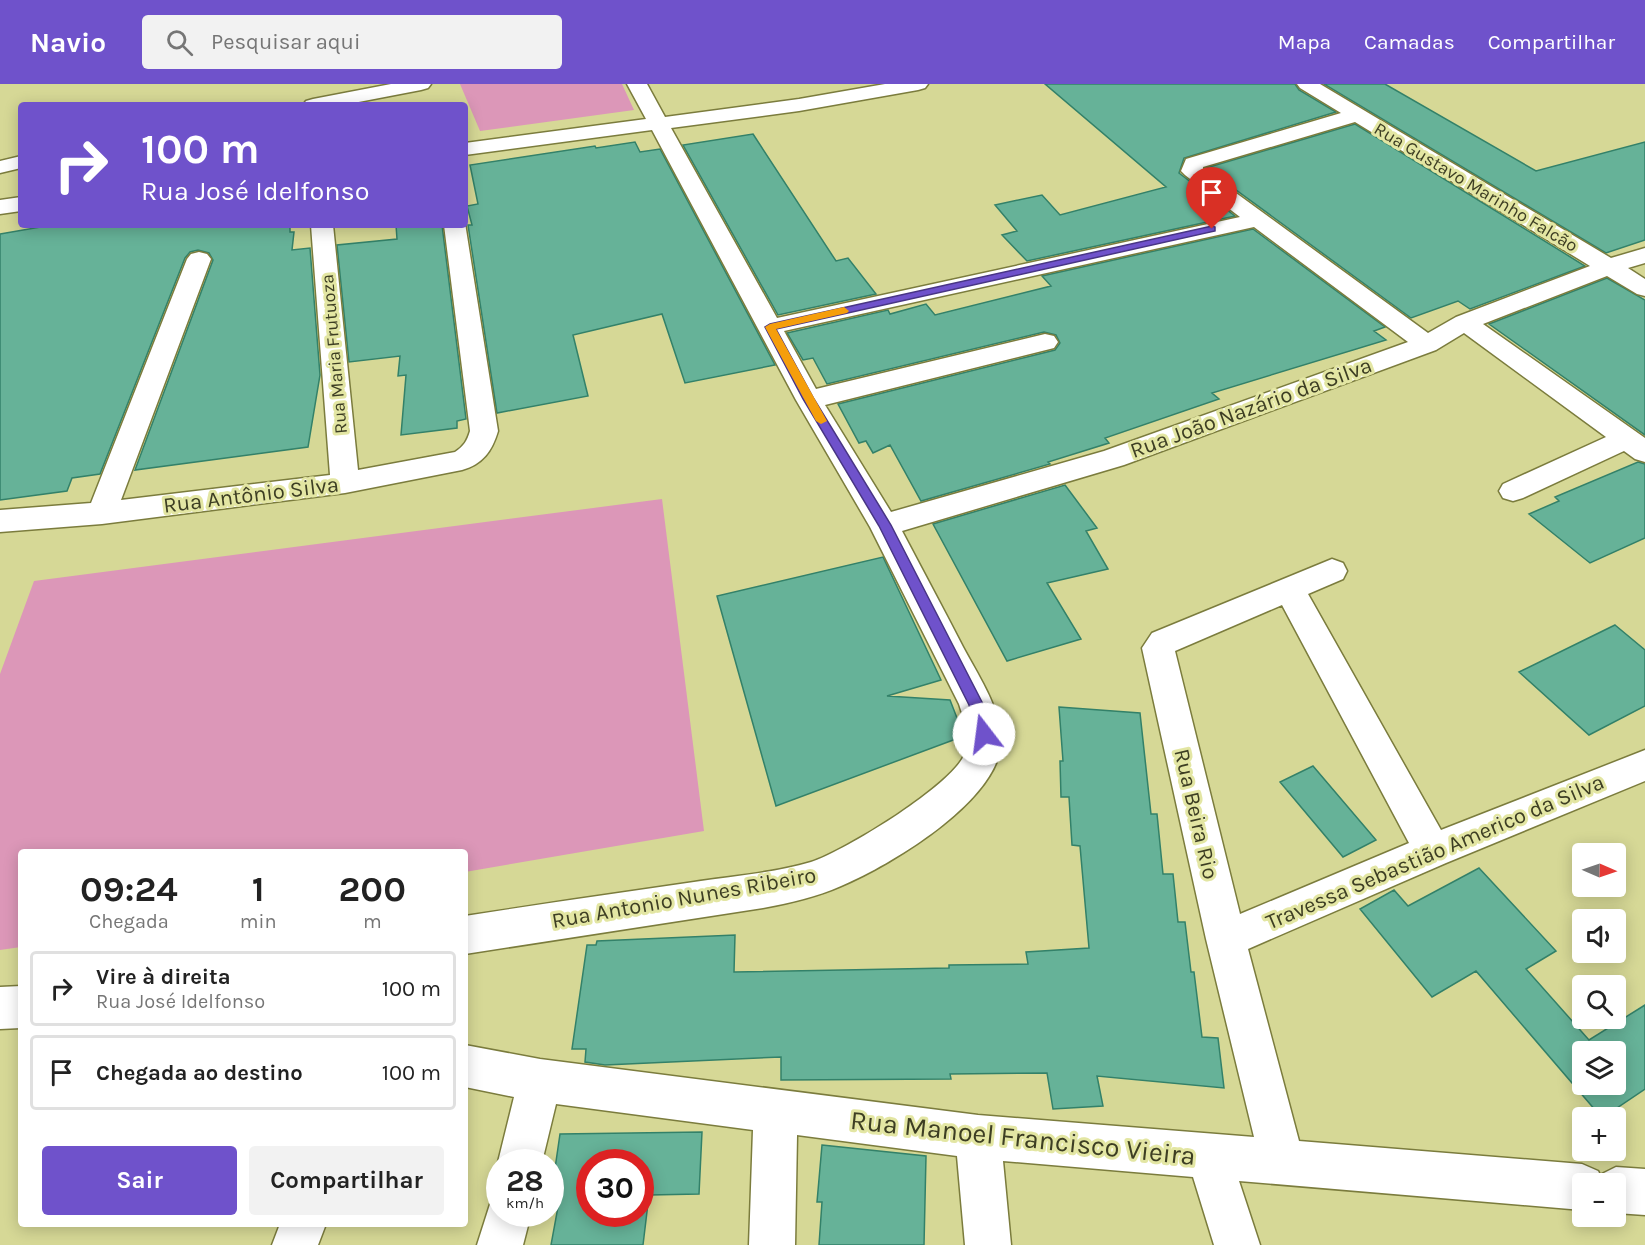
<!DOCTYPE html>
<html lang="pt">
<meta charset="utf-8">
<style>
body{margin:0;font-family:Karla,sans-serif;background:#f2f2f2;color:#222;height:100vh;display:flex;flex-direction:column;font-size:22px;white-space:nowrap}
*{box-sizing:border-box;margin:0}
p{font-size:20px;color:#767676}
.icon{flex:none;width:33px;height:33px;fill:none;stroke:currentColor;stroke-width:2;stroke-linecap:round;stroke-linejoin:round}
.map{position:relative;flex:1;overflow:hidden}
.sheet{position:absolute;left:18px;top:765px;width:450px;height:378px;display:flex;flex-direction:column;background:#fff;border-radius:6px;box-shadow:0 3px 15px #0003}
.sheet>*{flex:none}
.hud{position:absolute;left:18px;top:18px;width:450px;height:126px;border-radius:6px;box-shadow:0 3px 15px #0003;background:#6f52cb;color:#fff;overflow:hidden}
.needle{width:39px;rotate:92deg}
.tools{position:absolute;left:1572px;top:759px;display:grid;gap:12px}
.tools a{display:grid;place-items:center;width:54px;height:54px;border-radius:6px;background:#fff;box-shadow:0 3px 15px #0003;font-size:30px}
.speed{position:absolute;left:486px;top:1065px;display:flex;gap:12px;font-size:30px;font-weight:700;text-align:center}
.speed>*{display:grid;place-content:center;width:78px;height:78px;border-radius:50%;background:#fff;box-shadow:0 3px 15px #0003;line-height:1}
.speed small{font-size:15px;font-weight:400}
.speed .limit{border:9px solid #d22;background:#fff;color:#111}
.pin{position:absolute;display:grid;place-items:center;width:51px;height:51px;color:#fff;margin:-62px -26px;border-radius:50% 50% 50% 0;rotate:-45deg;box-shadow:0 0 6px #0007}
.pin .icon{rotate:45deg}
.me{position:absolute;width:66px;margin:-33px;rotate:345deg;stroke-linejoin:round;filter:drop-shadow(0 0 4px #0008)}
.turn{display:flex;align-items:center;gap:21px;height:126px;padding:0 24px;font-size:27px}
.turn .icon{width:78px;height:78px;stroke-width:2.5}
.turn b{display:block;font-size:42px;line-height:51px}
.eta{display:flex;justify-content:space-evenly;align-items:center;height:102px;text-align:center}
.eta b{font-size:36px;font-weight:700;line-height:42px}
.action{display:flex;gap:12px;margin-top:auto;padding:12px 24px}
.action a{flex:1;height:69px;border-radius:6px;background:#6f52cb;color:#fff;font-size:24px;font-weight:700;line-height:69px;text-align:center}
.action a+a{background:#f2f2f2;color:#222}
ul{padding:0;list-style:none}
li{display:flex;align-items:center;gap:18px;height:75px;margin:0 12px 9px;padding:0 12px;border:3px solid #e0e0e0;border-radius:6px}
li div{flex:1}
li b{display:block;font-size:22px}
li em{font-style:normal}
header{display:flex;align-items:center;gap:36px;box-sizing:border-box;height:84px;padding:0 30px;background:#6f52cb;color:#fff}
header strong{font-size:28px}
nav{display:flex;gap:33px;margin-inline-start:auto;font-size:21px}
.search{width:420px;height:54px;background:#f2f2f2;display:flex;align-items:center;gap:15px;box-sizing:border-box;padding:0 21px;border-radius:6px;color:#767676;font-size:22px}
.map>svg:first-child{display:block}
.green{fill:#dc97b8}
.building{fill:#66b298;stroke:#338169;stroke-width:1.5;fill-rule:evenodd}
.lines{fill:none;stroke-linecap:round;stroke-linejoin:round}
.minor-casing{stroke:#7b7c3d;stroke-width:3}
.minor{fill:#fff;fill-rule:evenodd}
.route{fill:#6f52cb;stroke:#483584;stroke-width:1.5}
.slow{fill:#f59e0b}
.labels{text-anchor:middle;dominant-baseline:central;stroke-width:6;stroke-linejoin:round;paint-order:stroke}
.far-street-label{font-size:18px;fill:#3d3e23;stroke:#e3e6a3}
.street-label{font-size:22px;fill:#3d3e23;stroke:#e3e6a3}
.near-street-label{font-size:27px;fill:#3d3e23;stroke:#e3e6a3}
</style>
<header>
<strong>Navio</strong>
<div class="search"><svg class="icon" aria-label="search" viewBox="0 0 24 24"><circle cx="10" cy="10" r="6"/><path d="M15 15l6 6"/></svg>Pesquisar aqui</div>
<nav><a>Mapa</a><a>Camadas</a><a>Compartilhar</a></nav>
</header>
<div class="map">
<svg width="1645" height="1161" viewBox="0 0 1645 1161">
<rect width="100%" height="100%" fill="#d6d896"/>
<path class="green" d="M460 0H622L634 26 480 47Z
M662 415 704 747 465 788V768H21V863L0 866V590L34 497Z"/>
<path class="building" d="M1045 0H1295L1299 6 1336 28 1184 74 1179 89 1235 132 1027 177 1002 151 1017 147 995 121 1042 111 1060 131 1166 103Z
M1324 0H1385L1536 87 1645 58V156L1606 169Z
M1355 40 1585 182 1470 225 1458 217 1411 234 1206 84Z
M753 50 836 177 848 174 876 210 778 231 683 61Z
M635 58 640 68 660 65 775 281 685 299 662 230 573 251 588 312 497 329 468 141H472L467 122 478 120 470 81 595 62 596 64Z
M52 141H290V148H294L292 166 310 164 320 291 308 363 135 386 213 176 209 169 198 166 190 168 185 174 100 390 72 394 67 407 0 416V150Z
M396 141H442L466 335 457 337V344L401 351 406 291 398 292 400 272 349 278 337 161 397 155Z
M1253 145 1385 243 1374 247 1386 256 1212 309 1219 315 1105 354 1109 359 1048 378 1050 380 921 417 890 361 873 369 866 357 859 359 838 320 1055 266 1060 259 1056 251 1044 248 827 300 813 274 803 276 787 249 888 226 890 230 926 220 935 231 1051 202 1042 192Z
M1607 194 1645 216V351L1489 240Z
M1638 378 1645 380V454L1590 479 1529 430 1559 417 1555 413Z
M1065 401 1097 444 1086 447 1108 485 1047 499 1081 555 1007 577 933 440Z
M883 473 941 596 887 612 950 616 964 652 776 722 717 512Z
M1615 541 1645 566V622L1589 651 1519 588Z
M1059 623 1140 629 1151 730H1157L1163 790H1173L1178 838H1185L1191 888H1194L1202 953 1218 954 1224 1004 1097 992 1103 1022 1053 1025 1047 989 950 990 951 995 781 996V973L605 981 585 978 586 965H572L587 861H596L597 857 735 851 734 888 949 884V881L1028 880 1026 868 1089 864 1080 762 1072 761 1069 713H1061L1060 677H1063Z
M1313 682 1376 756 1343 773 1280 698Z
M1479 784 1556 867 1526 885 1589 956 1645 921V1005L1602 1034 1476 887 1432 913 1360 825 1394 806 1408 822ZM1582 968H1616V1000H1582Z
M702 1048 699 1110 649 1111 643 1161H551L560 1112H551L560 1050ZM590 1078H640V1130H590Z
M822 1061 926 1072 924 1161H819L822 1118H817Z"/>
<g class="lines">
<g class="minor-casing">
<path id="minor" d="M391 0H431L428 4 421 6 343 21H303L306 17 313 15Z
M627 0H647L665 33 799 15 885 0H928L925 4 918 6 799 27 671 44 777 234 1240 133 1185 91 1181 87 1186 75 1341 29 1300 4 1297 0H1320L1611 174 1645 164V179L1628 184 1645 195V212L1637 210 1607 192 1483 240 1645 354V378L1635 375 1624 367 1523 414 1513 417 1503 414 1499 407 1503 400 1606 353 1464 249 1436 266 1124 381 902 447C922 485 943 524 963 563 978 591 997 619 1001 650 1008 712 891 781 841 802 816 813 790 819 763 824L465 870V832C541 820 618 809 694 798 733 792 774 789 811 778 843 768 955 700 965 669 970 654 964 635 959 620L870 443 796 316 652 46 465 71V59L646 35ZM1355 38 1590 182 1456 233 1428 249 1203 85V83ZM1254 143 1408 258 1104 367 891 428 825 321 1054 264 1058 258 1054 252 1045 250 816 305 784 247Z
M21 72V84L0 89V77Z
M21 113V127L0 130V116Z
M465 139 498 347C492 367 483 380 462 386L345 409 102 440 0 448V426L91 419 187 175 191 170 199 168 207 170 211 175 121 416 330 391 311 141H333L358 386 455 368C464 362 467 357 470 347L444 141Z
M1332 475 1343 479 1347 487 1343 495 1308 510 1441 746 1645 666V697L1446 779 1248 865 1299 1057 1582 1080 1598 1087 1600 1091 1616 1083 1645 1085V1131L1616 1129V1100H1582V1126L1239 1097 1260 1161H1214L1193 1093 1003 1077 1011 1161H965L957 1072 797 1051 795 1161H749L753 1046 556 1020 542 1078H500V1083L498 1078 514 1013 465 1003V961L540 975 978 1031 1254 1053 1206 855 1142 564 1152 549ZM1282 521 1409 759 1240 830 1175 567Z
M21 902V944L0 945V903Z
M500 1110V1130H531L523 1161H477L492 1114Z
M280 1140H326L318 1161H272Z"/>
</g>
<use href="#minor" class="minor"/>
</g>
<path class="route" d="M1212 142 1215 143V147L776 245 814 315 891 441 983 620 991 650 989 654H979L969 621 879 442 803 315 765 243 770 240Z"/>
<path class="slow" d="M844 223 849 227 847 229 776 245 827 337 821 340 816 337 765 243 770 240Z"/>
<g class="labels">
<g class="far-street-label">
<text transform="translate(1476 103) rotate(31)">Rua Gustavo Marinho Falcão</text>
<text transform="translate(334 270) rotate(-95)">Rua Maria Frutuoza</text>
</g>
<g class="street-label">
<text transform="translate(1251 324) rotate(-20)">Rua João Nazário da Silva</text>
<text transform="translate(251 411) rotate(-7)">Rua Antônio Silva</text>
<text transform="translate(1196 730) rotate(77)">Rua Beira Rio</text>
<text transform="translate(1435 768) rotate(-23)">Travessa Sebastião Americo da Silva</text>
<text transform="translate(684 814) rotate(-10)">Rua Antonio Nunes Ribeiro</text>
</g>
<g class="near-street-label">
<text transform="translate(1023 1054) rotate(6)">Rua Manoel Francisco Vieira</text>
</g>
</g>
</svg>
<div class="tools">
<a><svg class="needle" viewBox="-14 -14 28 28"><path d="M0-13l5 13h-10z" fill="#e53935"/><path d="M0 13l5-13h-10z" fill="#767676"/></svg></a>
<a><svg class="icon" aria-label="sound" viewBox="0 0 24 24"><path d="M4 9h4l5-4v14l-5-4H4zM17 9q2 3 0 6"/></svg></a>
<a><svg class="icon" aria-label="search" viewBox="0 0 24 24"><circle cx="10" cy="10" r="6"/><path d="M15 15l6 6"/></svg></a>
<a><svg class="icon" aria-label="layers" viewBox="0 0 24 24"><path d="M12 4l9 5-9 5-9-5zM3 14l9 5 9-5"/></svg></a>
<a>+</a>
<a>−</a>
</div>
<div class="speed"><div>28<small>km/h</small></div><div class="limit">30</div></div>
<div class="pin" style="left:1212px;top:145px;background:#d93025"><svg class="icon" aria-label="arrive" viewBox="0 0 24 24"><path d="M6 21V4h12l-3 4 3 4H6"/></svg></div>
<svg class="me" style="left:984px;top:650px" viewBox="-20 -20 40 40"><circle r="19" fill="#fff"/><path d="M0-13L10 11 0 6-10 11z" fill="#6f52cb"/></svg>
<div class="hud">
<div class="turn"><svg class="icon" aria-label="right" viewBox="0 0 24 24"><path d="M7 20v-9h11M14 6l5 5-5 5"/></svg><div><b>100 m</b>Rua José Idelfonso</div></div>
</div>
<section class="sheet">
<div class="eta">
<div><b>09:24</b><p>Chegada</p></div>
<div><b>1</b><p>min</p></div>
<div><b>200</b><p>m</p></div>
</div>
<ul>
<li><svg class="icon" aria-label="right" viewBox="0 0 24 24"><path d="M7 20v-9h11M14 6l5 5-5 5"/></svg><div><b>Vire à direita</b><p>Rua José Idelfonso</p></div><em>100 m</em></li>
<li><svg class="icon" aria-label="arrive" viewBox="0 0 24 24"><path d="M6 21V4h12l-3 4 3 4H6"/></svg><div><b>Chegada ao destino</b></div><em>100 m</em></li>
</ul>
<div class="action"><a>Sair</a><a>Compartilhar</a></div>
</section>
</div>
